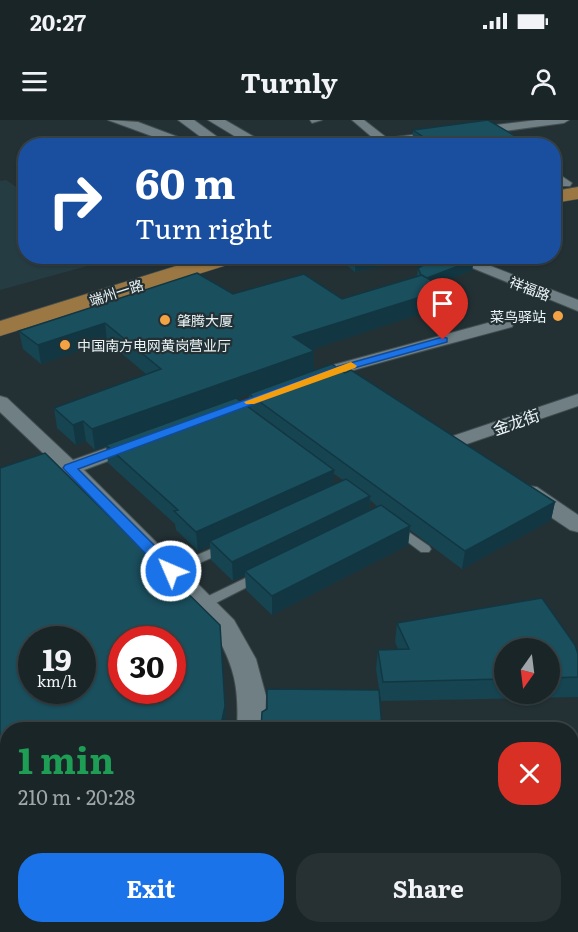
<!DOCTYPE html>
<meta charset="utf-8">
<style>
body{margin:0;font-family:Literata,"Noto Sans SC",serif;background:#273134;color:#f1f3f6;height:100vh;display:flex;flex-direction:column;font-size:22px;white-space:nowrap}
*{box-sizing:border-box;margin:0}
p{font-size:20px;color:#9fa5a8}
.icon{flex:none;width:33px;height:33px;fill:none;stroke:currentColor;stroke-width:2;stroke-linecap:round;stroke-linejoin:round}
.map{position:relative;flex:1;overflow:hidden}
.drawer{position:absolute;left:0px;top:602px;width:579px;height:212px;display:flex;flex-direction:column;background:#1a2528;border-radius:24px 24px 0 0;box-shadow:0 2px 4px #0004,0 0 0 2px #384245}
.drawer>*{flex:none}
.banner{position:absolute;left:18px;top:18px;width:543px;height:126px;border-radius:24px;box-shadow:0 2px 4px #0004,0 0 0 2px #384245;background:#1a4fa0;color:#fff;overflow:hidden}
.needle{width:39px;rotate:194deg}
.fabs{position:absolute;left:494px;top:518px;display:grid;gap:12px}
.fabs a{display:grid;place-items:center;width:66px;height:66px;border-radius:50%;background:#1a2528;box-shadow:0 2px 4px #0004,0 0 0 2px #384245;font-size:30px}
.speed{position:absolute;left:18px;top:506px;display:flex;gap:12px;font-size:30px;font-weight:700;text-align:center}
.speed>*{display:grid;place-content:center;width:78px;height:78px;border-radius:50%;background:#1a2528;box-shadow:0 2px 4px #0004,0 0 0 2px #384245;line-height:1}
.speed small{font-size:15px;font-weight:400}
.speed .limit{border:9px solid #d22;background:#fff;color:#111}
.pin{position:absolute;display:grid;place-items:center;width:51px;height:51px;color:#fff;margin:-62px -26px;border-radius:50% 50% 50% 0;rotate:-45deg;box-shadow:0 0 6px #0007}
.pin .icon{rotate:45deg}
.me{position:absolute;width:66px;margin:-33px;rotate:315deg;stroke-linejoin:round;filter:drop-shadow(0 0 4px #0008)}
.turn{display:flex;align-items:center;gap:21px;height:126px;padding:0 18px;font-size:27px}
.turn .icon{width:78px;height:78px;stroke-width:2.5}
.turn b{display:block;font-size:42px;line-height:51px}
.round{display:grid;place-items:center;flex:none;width:63px;height:63px;border-radius:24px;background:#273134}
.head{display:flex;align-items:center;justify-content:space-between;height:102px;padding:0 18px}
h1{font-size:36px;font-weight:700;line-height:45px;color:#1e9e55}
.cta{display:flex;gap:12px;margin-top:auto;padding:12px 18px}
.cta a{flex:1;height:69px;border-radius:24px;background:#1a73e8;color:#fff;font-size:24px;font-weight:700;line-height:69px;text-align:center}
.cta a+a{background:#273134;color:#f1f3f6}
.status{display:flex;justify-content:space-between;align-items:center;height:42px;padding:0 30px;background:#1a2528;direction:ltr}
.status svg{height:16px;fill:currentColor}
header{display:flex;justify-content:space-between;align-items:center;height:78px;padding:0 18px;background:#1a2528;font-size:27px;font-weight:700}
.map>svg:first-child{display:block}
.built{fill:#263c43}
.lines{fill:none;stroke-linecap:round;stroke-linejoin:round}
.service-casing{stroke:#424e51;stroke-width:2}
.minor-casing{stroke:#424e51;stroke-width:2}
.tertiary-casing{stroke:#424e51;stroke-width:2}
.primary-casing{stroke:#424e51;stroke-width:1}
.service{fill:#6f7f84;fill-rule:evenodd}
.minor{fill:#6f7f84;fill-rule:evenodd}
.tertiary{fill:#6f7f84;fill-rule:evenodd}
.primary{fill:#9b7843;fill-rule:evenodd}
.wall{fill:#164451;fill-rule:evenodd}
.shaded-wall{fill:#123742}
.building{fill:#1a4f5e;stroke:#123742;stroke-width:1.5;fill-rule:evenodd}
.route{fill:#1a73e8;stroke:#114b97;stroke-width:1.5}
.slow{fill:#f59e0b}
.poi-dot{fill:#f4a344;stroke:#233135;stroke-width:2}
.labels{text-anchor:middle;dominant-baseline:central;stroke-width:4.5;stroke-linejoin:round;paint-order:stroke}
.far-street-label{font-size:14px;fill:#ebf4f7;stroke:#233135}
.far-poi-label{font-size:14px;fill:#ebf4f7;stroke:#233135;text-anchor:start}
.street-label{font-size:16px;fill:#ebf4f7;stroke:#233135}
</style>
<div class="status"><b>20:27</b><svg viewBox="0 0 49 12"><path d="M0 12V9h3v3zM5 12V6h3v6zM10 12V3h3v9zM15 12V0h3v12zM26 1h20v11H26zM47 4h2v5h-2z"/></svg></div>
<header><svg class="icon" aria-label="menu" viewBox="0 0 24 24"><path d="M4 6h16M4 12h16M4 18h16"/></svg>Turnly<svg class="icon" aria-label="person" viewBox="0 0 24 24"><circle cx="12" cy="8" r="4"/><path d="M4 21q1-7 8-7t8 7"/></svg></header>
<div class="map">
<svg width="578" height="812" viewBox="0 0 578 812">
<rect width="100%" height="100%" fill="#233135"/>
<path class="built" d="M6 60 25 73 26 136 120 137 0 170V61Z"/>
<g class="lines">
<g class="service-casing">
<path id="service" d="M310 0H322L312 3Z
M397 404 429 426 431 429 429 432H421L393 411 391 408Z
M225 423 231 427 229 430 175 454 171 455 165 451 167 448Z
M258 452 263 453 264 456 263 459 208 487H198L196 484 198 481Z"/>
</g>
<g class="minor-casing">
<path id="minor" d="M108 0 138 2 186 20 216 17 222 20 220 22 179 26Z
M352 0H364L387 18 537 0H569L564 3 395 26 380 24Z
M554 51 572 63 570 66H562L554 60Z
M443 136H465L578 180V191Z
M506 198 514 203 512 207C457 222 402 236 347 252 333 257 318 267 304 264L301 260 304 256 333 245Z
M578 274V286L461 326H447L444 322 447 318Z
M0 276 7 278 73 340 129 320H143L146 324 143 328 84 350 234 500 256 539 266 576 265 609H237C239 568 235 548 215 512L63 352 0 292Z
M529 366 537 367 578 395V412L570 410 521 377 518 372 521 367Z
M161 806H197L198 807 196 812H158Z"/>
</g>
<g class="tertiary-casing">
<path id="tertiary" d="M178 0H194L230 26H213Z
M208 0H225L270 26H251Z"/>
</g>
<g class="primary-casing">
<path id="primary" d="M578 67V79L554 83V71Z
M208 136H242L240 141 0 216V201Z"/>
</g>
<use href="#service" class="service"/>
<use href="#minor" class="minor"/>
<use href="#tertiary" class="tertiary"/>
<use href="#primary" class="primary"/>
</g>
<path class="wall" d="M413 10 532 26H412Z
M335 136H430L355 152Z
M472 136H506L490 143Z
M474 140 472 150 438 164 446 169 444 186 313 229 314 250 231 280 249 287V274L555 382 551 400 462 449 410 410 408 425 272 495 246 470 245 455 233 461 211 440 210 426 198 431 176 410 175 404 108 343 106 326 95 330 86 321 76 325 57 308 54 288 146 254 107 221 41 244 23 229 19 211 233 174 342 179 417 156 418 148ZM334 354 343 360 334 364ZM370 380 378 387 369 391Z
M542 478 575 525 578 534V577L381 581 376 549 378 530 398 529 395 522 397 503ZM504 528H549V573H504Z"/>
<path class="shaded-wall" d="M357 136H430L355 152 356 137Z
M491 136H506L490 143Z
M474 140 472 150 422 171 423 160Z
M446 169 444 186 293 236V217Z
M105 203 107 221 41 244 38 225Z
M314 231V250L95 330 92 309Z
M83 301 86 321 76 325 73 305Z
M334 350V369L210 421V426L198 431 196 412Z
M370 376 369 395 245 451V455L233 461 232 442Z
M555 382 551 400 462 449 465 431Z
M410 406 408 425 272 495V476Z
M225 586 227 609H220Z
M8 725V753L0 756V728Z"/>
<path class="building" d="M488 0 532 26H437L413 10Z
M440 136H466L474 140 427 158 421 155 418 148Z
M197 153 233 174 304 154 342 179 422 155 446 169 293 217 314 231 92 309 83 301 73 305 54 288 161 249 105 203 38 225 19 211Z
M332 244 345 253 351 250 555 382 465 431 249 274Z
M236 278 334 350 196 412 174 391 178 390 106 325Z
M45 333 220 505 225 586 220 609H8V725L0 728V348ZM32 519H82V570H32ZM122 519H172V570H122Z
M346 359 370 376 232 442 210 421Z
M381 385 410 406 272 476 245 451Z
M542 478 575 525 578 534V557L549 558V528H504V559L383 562 378 530 409 529 397 503Z
M267 569 379 570 382 609H261L262 592 267 589Z"/>
<path class="route" d="M443 217 447 218V222L343 251 78 349 177 448 179 451 177 455H166L63 348 65 345 336 247Z"/>
<path class="slow" d="M351 242 357 246 355 248 254 284H246L244 282Z"/>
<g class="poi-dot">
<circle cx="558" cy="196" r="6"/>
<circle cx="165" cy="200" r="6"/>
<circle cx="65" cy="225" r="6"/>
</g>
<g class="labels">
<g class="far-street-label">
<text transform="translate(530 168) rotate(21)">祥福路</text>
<text transform="translate(116 172) rotate(-18)">端州一路</text>
</g>
<g class="far-poi-label">
<text x="546" y="196" text-anchor="end">菜鸟驿站</text>
<text x="177" y="200">肇腾大厦</text>
<text x="77" y="225">中国南方电网黄岗营业厅</text>
</g>
<g class="street-label">
<text transform="translate(516 301) rotate(-19)">金龙街</text>
</g>
</g>
</svg>
<div class="fabs">
<a><svg class="needle" viewBox="-14 -14 28 28"><path d="M0-13l5 13h-10z" fill="#e53935"/><path d="M0 13l5-13h-10z" fill="#9fa5a8"/></svg></a>
</div>
<div class="speed"><div>19<small>km/h</small></div><div class="limit">30</div></div>
<div class="pin" style="left:443px;top:220px;background:#d93025"><svg class="icon" aria-label="arrive" viewBox="0 0 24 24"><path d="M6 21V4h12l-3 4 3 4H6"/></svg></div>
<svg class="me" style="left:171px;top:451px" viewBox="-20 -20 40 40"><circle r="17" fill="#1a73e8" stroke="#fff" stroke-width="3"/><path d="M0-11L8 9 0 5-8 9z" fill="#fff"/></svg>
<div class="banner">
<div class="turn"><svg class="icon" aria-label="right" viewBox="0 0 24 24"><path d="M7 20v-9h11M14 6l5 5-5 5"/></svg><div><b>60 m</b>Turn right</div></div>
</div>
<section class="drawer">
<div class="head"><div><h1>1 min</h1><p>210 m · 20:28</p></div><a class="round" style="background:#d93025;color:#fff"><svg class="icon" aria-label="close" viewBox="0 0 24 24"><path d="M6 6l12 12M18 6L6 18"/></svg></a></div>
<div class="cta"><a>Exit</a><a>Share</a></div>
</section>
</div>
